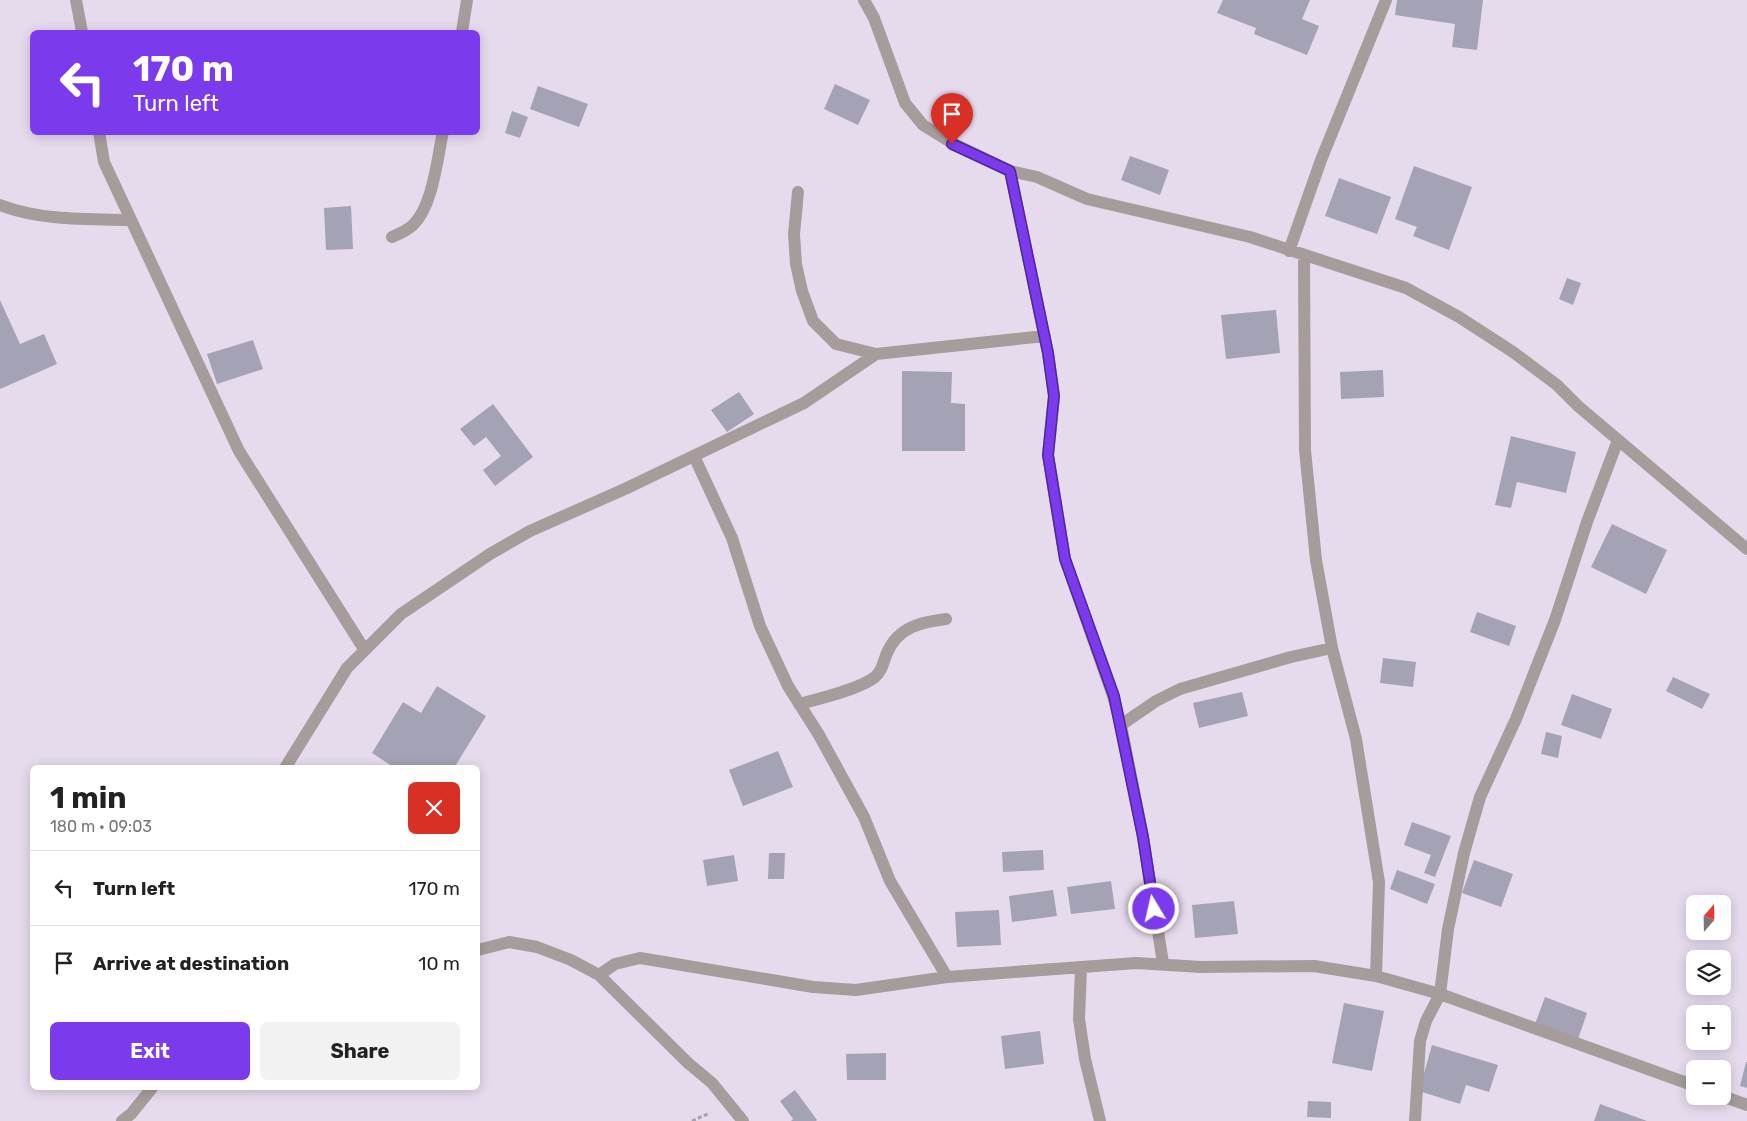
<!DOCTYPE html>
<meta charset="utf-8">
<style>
body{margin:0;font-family:Rubik,sans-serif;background:#f2f2f2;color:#222;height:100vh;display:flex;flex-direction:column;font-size:19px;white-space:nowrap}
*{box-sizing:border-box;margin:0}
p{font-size:16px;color:#767676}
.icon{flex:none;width:28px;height:28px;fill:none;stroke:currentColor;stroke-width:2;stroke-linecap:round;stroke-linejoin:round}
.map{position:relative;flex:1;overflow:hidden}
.side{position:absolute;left:30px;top:765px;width:450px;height:325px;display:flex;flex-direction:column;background:#fff;border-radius:8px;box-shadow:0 2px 12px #0003}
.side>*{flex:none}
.guide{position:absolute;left:30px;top:30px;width:450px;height:105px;border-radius:8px;box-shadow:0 2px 12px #0003;background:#7c3aed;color:#fff;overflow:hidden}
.needle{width:32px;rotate:20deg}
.fabs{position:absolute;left:1686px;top:895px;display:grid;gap:10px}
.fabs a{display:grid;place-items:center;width:45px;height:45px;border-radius:8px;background:#fff;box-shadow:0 2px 12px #0003;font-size:25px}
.pin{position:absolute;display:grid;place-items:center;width:42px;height:42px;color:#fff;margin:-51px -21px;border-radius:50% 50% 50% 0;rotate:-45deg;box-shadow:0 0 5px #0007}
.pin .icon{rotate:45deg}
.me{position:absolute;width:55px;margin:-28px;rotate:351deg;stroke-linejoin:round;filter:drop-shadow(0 0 4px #0008)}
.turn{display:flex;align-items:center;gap:18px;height:105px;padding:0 20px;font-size:22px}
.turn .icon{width:65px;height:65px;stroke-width:2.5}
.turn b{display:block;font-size:35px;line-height:42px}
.round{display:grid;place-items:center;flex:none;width:52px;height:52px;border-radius:8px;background:#f2f2f2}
.summary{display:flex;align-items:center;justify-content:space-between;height:85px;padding:0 20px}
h1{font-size:30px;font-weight:700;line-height:38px}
.action{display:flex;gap:10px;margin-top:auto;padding:10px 20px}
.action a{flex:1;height:58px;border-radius:8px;background:#7c3aed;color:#fff;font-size:20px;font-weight:700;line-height:58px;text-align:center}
.action a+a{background:#f2f2f2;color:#222}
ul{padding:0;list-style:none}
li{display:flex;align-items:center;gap:15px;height:75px;padding:0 20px;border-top:1px solid #e0e0e0}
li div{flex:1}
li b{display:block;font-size:19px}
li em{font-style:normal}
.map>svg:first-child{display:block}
.building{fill:#a3a3b5}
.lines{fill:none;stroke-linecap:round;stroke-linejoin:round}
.path{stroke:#a69eab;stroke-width:3;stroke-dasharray:4 2.5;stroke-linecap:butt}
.street{stroke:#a69c9b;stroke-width:12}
.route-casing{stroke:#51269a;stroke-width:12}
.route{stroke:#7c3aed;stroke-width:9}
</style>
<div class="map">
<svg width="1747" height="1121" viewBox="0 0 1747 1121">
<rect width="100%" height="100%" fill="#e6dbed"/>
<path class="building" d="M1223 0H1310L1302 19 1319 26 1307 55 1254 34 1256 28 1217 13Z
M1397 0H1483L1477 50 1452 47 1455 24 1395 15Z
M835 84 870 100 858 125 824 109Z
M538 86 588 104 579 127 530 109Z
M512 111 528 117 520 138 505 133Z
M1130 156 1169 170 1160 195 1121 180Z
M1414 166 1472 187 1449 250 1413 236 1417 227 1395 219Z
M1339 178 1391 197 1377 234 1325 216Z
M351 206 353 249 326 250 324 208Z
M1567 278 1581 283 1573 305 1559 299Z
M0 300 20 344 44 334 57 364 0 389Z
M1276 310 1280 353 1226 359 1221 315Z
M253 340 263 369 217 384 207 354Z
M1383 370 1384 397 1341 399 1340 372Z
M902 371 952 372 951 403 965 404V451H902Z
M739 392 754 414 727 432 711 410Z
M493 404 533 457 495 486 483 470 501 456 486 437 474 446 460 429Z
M1511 436 1576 452 1566 493 1517 482 1511 508 1495 505Z
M1612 524 1667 550 1646 594 1591 567Z
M1477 612 1516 626 1509 646 1470 632Z
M1383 658 1416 662 1413 687 1380 683Z
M1673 677 1710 694 1702 709 1666 691Z
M437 686 486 716 454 768H395L372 753 403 702 421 713Z
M1242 692 1248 716 1199 728 1193 703Z
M1572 694 1612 709 1601 739 1561 725Z
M1546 732 1562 736 1558 758 1541 754Z
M778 751 793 787 743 806 729 770Z
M1412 822 1451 836 1435 877 1424 873 1431 855 1404 845Z
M1043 850 1044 870 1003 872 1002 852Z
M769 853H785L784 879H768Z
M734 855 738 881 707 886 703 860Z
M1474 860 1513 874 1501 907 1462 893Z
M1397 870 1435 884 1427 904 1390 889Z
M1111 881 1115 909 1071 914 1067 887Z
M1053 890 1057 916 1012 922 1009 896Z
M1234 901 1238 934 1195 938 1192 905Z
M999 910 1001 945 957 947 955 912Z
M1545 997 1587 1013 1577 1042 1534 1027Z
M1344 1003 1384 1011 1372 1071 1332 1063Z
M1040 1031 1044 1064 1005 1069 1001 1036Z
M1432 1045 1498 1065 1489 1092 1466 1085 1460 1104 1419 1091Z
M886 1053V1080H847L846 1054Z
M1746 1062H1747V1088L1740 1086Z
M795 1090 817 1120 816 1121H791L793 1119 780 1101Z
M1308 1101 1331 1102V1118L1307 1117Z
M1600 1104 1647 1121H1594Z"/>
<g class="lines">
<path class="path" d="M692 1121 710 1113"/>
<path class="street" d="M76 0 82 32
M864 0 874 18 905 103 923 125 952 143 1010 171 1037 177 1087 199 1250 237 1406 288 1459 317 1513 352 1557 385 1578 406 1747 549
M462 32 467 0
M99 132 104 162 239 451 364 649
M1010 171 1048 353 1054 396 1048 455 1065 559 1113 696 1121 725 1143 837 1163 963
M798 192 794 234 796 264 802 291 813 321 836 344 876 354 1045 336
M0 205C43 221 86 219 131 220
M392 237C399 234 408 230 413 225 433 206 437 159 443 132
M1289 251 1321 160 1386 0
M1304 257 1305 450 1316 560 1332 648 1356 739 1379 882 1376 976
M694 456 732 538 760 626 788 686 819 735 864 817 890 881 947 977
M799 704C819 699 860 689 875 677 883 670 883 662 887 653 898 627 921 622 946 619
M1121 725 1156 701 1180 689 1291 657 1332 648
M285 768 347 668 401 614 490 554 530 531 627 488 804 403 876 354
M478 950 509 942 537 947 571 960 599 975 688 1063 712 1083 743 1121
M1081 968 1079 1019 1085 1059 1100 1121
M599 975 615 964 640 958 813 987 856 990 947 977 1136 963 1201 967 1314 966 1376 976 1440 994 1695 1086
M1722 1096 1747 1105
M122 1121 131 1114 152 1088
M1415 1121 1420 1041 1426 1021 1440 994 1448 929 1464 853 1480 797 1516 719 1555 620 1587 522 1618 440"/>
</g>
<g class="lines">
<g class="route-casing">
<path id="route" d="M952 144 1010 171 1048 353 1054 396 1048 455 1065 559 1114 696 1143 837 1154 909"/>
</g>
<use href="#route" class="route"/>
</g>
</svg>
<div class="fabs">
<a><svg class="needle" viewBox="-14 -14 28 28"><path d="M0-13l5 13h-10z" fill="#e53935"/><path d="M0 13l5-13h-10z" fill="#767676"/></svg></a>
<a><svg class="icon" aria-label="layers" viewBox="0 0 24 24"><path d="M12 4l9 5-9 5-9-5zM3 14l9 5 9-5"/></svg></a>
<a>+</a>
<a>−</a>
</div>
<div class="pin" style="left:952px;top:144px;background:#d93025"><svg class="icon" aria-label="arrive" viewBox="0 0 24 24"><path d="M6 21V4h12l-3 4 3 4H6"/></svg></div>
<svg class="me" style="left:1154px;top:909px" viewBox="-20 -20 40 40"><circle r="17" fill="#7c3aed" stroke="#fff" stroke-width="3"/><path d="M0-11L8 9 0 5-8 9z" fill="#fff"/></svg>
<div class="guide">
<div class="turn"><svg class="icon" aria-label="left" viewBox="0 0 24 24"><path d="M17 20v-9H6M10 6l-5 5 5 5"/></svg><div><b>170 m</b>Turn left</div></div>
</div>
<section class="side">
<div class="summary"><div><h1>1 min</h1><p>180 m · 09:03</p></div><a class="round" style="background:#d93025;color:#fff"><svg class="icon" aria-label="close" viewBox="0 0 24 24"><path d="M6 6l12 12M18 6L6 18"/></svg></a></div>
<ul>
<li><svg class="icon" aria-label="left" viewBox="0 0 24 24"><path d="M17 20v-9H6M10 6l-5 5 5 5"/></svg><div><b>Turn left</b></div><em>170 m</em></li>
<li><svg class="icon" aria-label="arrive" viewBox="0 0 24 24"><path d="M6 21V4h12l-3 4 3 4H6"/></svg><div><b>Arrive at destination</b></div><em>10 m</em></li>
</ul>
<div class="action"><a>Exit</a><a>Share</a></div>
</section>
</div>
